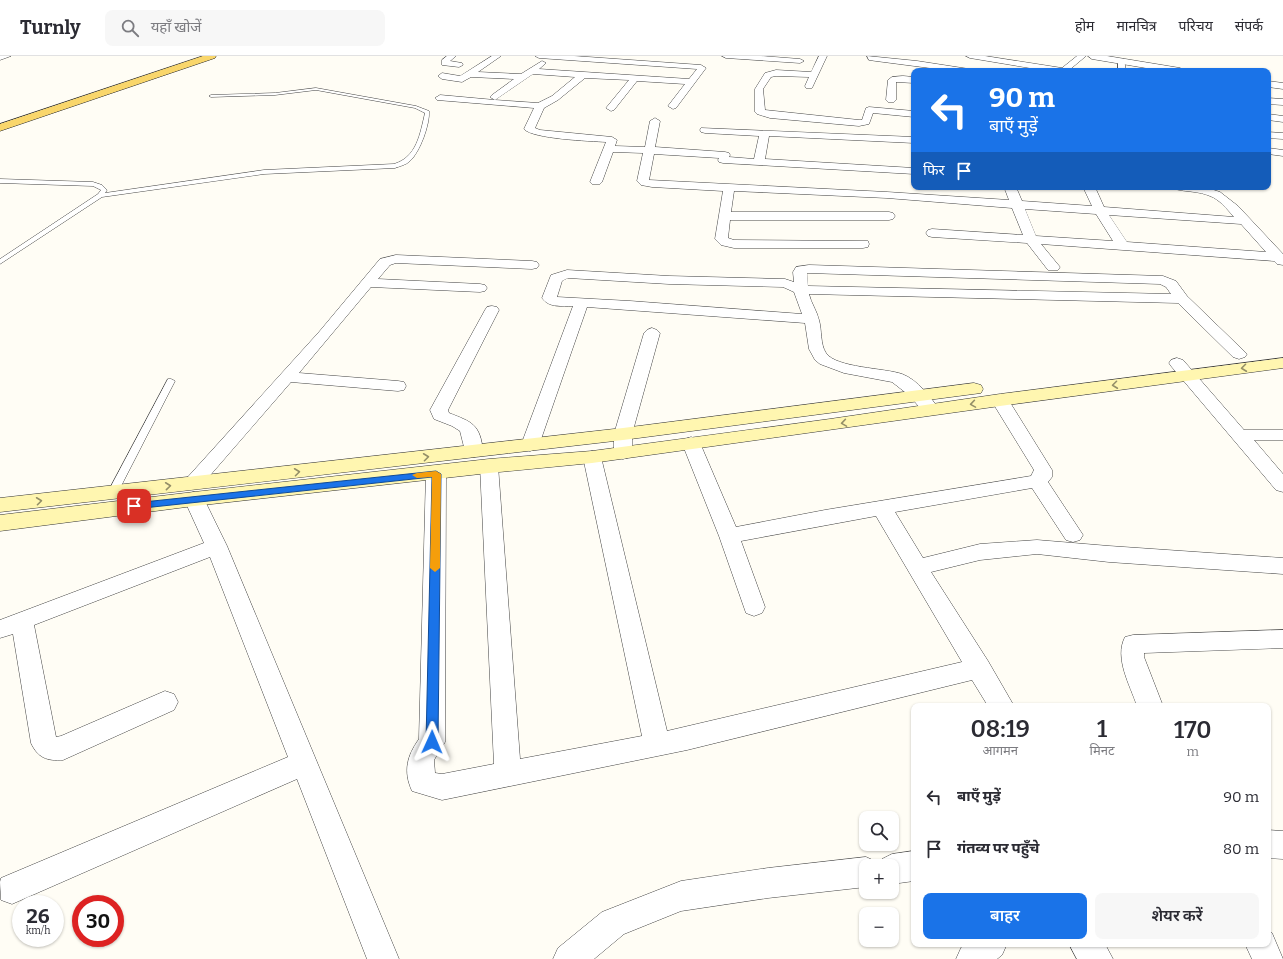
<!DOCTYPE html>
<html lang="hi">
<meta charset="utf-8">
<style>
body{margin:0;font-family:Bitter,"Noto Sans Devanagari",serif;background:#f7f7f7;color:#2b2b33;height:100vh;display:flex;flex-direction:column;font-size:15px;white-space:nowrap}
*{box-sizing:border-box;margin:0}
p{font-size:13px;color:#7c7c81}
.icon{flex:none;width:22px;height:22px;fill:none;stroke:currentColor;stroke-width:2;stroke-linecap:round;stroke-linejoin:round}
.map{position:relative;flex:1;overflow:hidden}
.side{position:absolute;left:911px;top:647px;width:360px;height:244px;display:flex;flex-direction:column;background:#fff;border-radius:8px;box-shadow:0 1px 3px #0004}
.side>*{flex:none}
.banner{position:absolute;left:911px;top:12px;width:360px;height:122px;border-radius:8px;box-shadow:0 1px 3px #0004;background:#1a73e8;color:#fff;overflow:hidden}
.tools{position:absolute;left:859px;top:755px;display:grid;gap:8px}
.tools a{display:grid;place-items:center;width:40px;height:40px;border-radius:8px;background:#fff;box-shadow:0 1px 3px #0004;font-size:20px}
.speed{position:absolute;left:12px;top:839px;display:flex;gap:8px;font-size:20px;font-weight:700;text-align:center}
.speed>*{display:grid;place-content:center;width:52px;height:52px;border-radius:50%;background:#fff;box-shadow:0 1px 3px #0004;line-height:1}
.speed small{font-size:10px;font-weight:400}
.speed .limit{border:6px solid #d22;background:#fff;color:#111}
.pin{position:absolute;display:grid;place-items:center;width:34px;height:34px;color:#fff;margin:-17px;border-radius:8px;box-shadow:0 2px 6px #0006}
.me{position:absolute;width:44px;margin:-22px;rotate:1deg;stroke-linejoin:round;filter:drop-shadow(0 0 3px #0008)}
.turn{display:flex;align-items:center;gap:14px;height:84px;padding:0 12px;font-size:18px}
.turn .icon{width:52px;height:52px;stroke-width:2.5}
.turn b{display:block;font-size:28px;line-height:34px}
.then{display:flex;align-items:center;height:38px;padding:0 12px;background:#0003;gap:8px;font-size:15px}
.eta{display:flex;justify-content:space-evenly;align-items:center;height:68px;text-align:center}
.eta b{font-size:24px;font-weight:600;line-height:28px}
.primary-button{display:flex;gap:8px;margin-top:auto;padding:8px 12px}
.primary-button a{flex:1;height:46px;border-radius:8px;background:#1a73e8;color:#fff;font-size:16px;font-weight:600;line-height:46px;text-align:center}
.primary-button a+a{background:#f7f7f7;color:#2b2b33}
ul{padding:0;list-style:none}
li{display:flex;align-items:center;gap:12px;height:52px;padding:0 12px}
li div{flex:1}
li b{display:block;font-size:15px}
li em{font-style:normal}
header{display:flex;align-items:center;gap:24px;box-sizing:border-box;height:56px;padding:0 20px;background:#fff;border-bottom:1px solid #e1e1e2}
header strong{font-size:19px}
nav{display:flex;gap:22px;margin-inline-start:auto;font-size:14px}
.search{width:280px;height:36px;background:#f7f7f7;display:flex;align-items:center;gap:10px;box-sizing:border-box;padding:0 14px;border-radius:8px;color:#7c7c81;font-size:15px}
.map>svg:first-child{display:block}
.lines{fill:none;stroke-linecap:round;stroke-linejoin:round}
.service-casing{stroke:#444;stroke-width:1}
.minor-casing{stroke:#444;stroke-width:1}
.tertiary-casing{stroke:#444;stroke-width:1}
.secondary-casing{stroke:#333;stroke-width:1}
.primary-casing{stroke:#222;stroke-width:1}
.service{fill:#fff;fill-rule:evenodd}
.minor{fill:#fff;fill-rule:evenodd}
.tertiary{fill:#fff;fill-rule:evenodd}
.secondary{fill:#fff6b0;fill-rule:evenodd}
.primary{fill:#f9d66b;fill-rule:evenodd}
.oneway{stroke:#948f68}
.route{fill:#1a73e8;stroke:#114b97}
.slow{fill:#f59e0b}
</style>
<header>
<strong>Turnly</strong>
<div class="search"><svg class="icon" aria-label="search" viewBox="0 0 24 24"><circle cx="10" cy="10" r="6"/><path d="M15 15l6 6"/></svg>यहाँ खोजें</div>
<nav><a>होम</a><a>मानचित्र</a><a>परिचय</a><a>संपर्क</a></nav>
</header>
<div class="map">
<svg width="1283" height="903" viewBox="0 0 1283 903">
<rect width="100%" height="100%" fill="#fffdf5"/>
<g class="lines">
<g class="service-casing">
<path id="service" d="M316 32 416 50 429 55C430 68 420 96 410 105 406 109 400 110 395 112L264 118 102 141 0 208V203L98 138 101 134 93 130 0 127V123L93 126 102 129 107 134 105 137 264 114 394 108C417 101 420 78 425 57L415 52 316 34 275 39 211 41 209 40 211 39 275 37Z
M168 323H171L175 325 118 436 113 439 110 438 108 436Z"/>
</g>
<g class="minor-casing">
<path id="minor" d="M0 0H11L0 4Z
M447 0H456L450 5 462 7 463 9 459 11 442 9V4Z
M492 0H501L478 16 521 18 542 5 546 7 539 13 689 23 697 13 539 2 535 0H574L701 9 706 12 676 52 673 53 668 50 685 28 637 25 614 54 611 55 606 52 629 24 585 22 558 44 544 52 535 72 540 74 612 81 617 84 615 90 645 91 650 65 655 62 660 65 655 91 725 96 729 97 730 99 729 101 754 103 759 80 705 77 701 76 700 74 701 72 914 81V87L769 80 765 103 914 112V118L723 107 719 106 718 104 719 102 654 98 649 124 887 136 1009 144 1004 131H1016L1022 145 1092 150 1083 131H1095L1104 151 1234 161C1227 153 1219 143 1210 140 1199 135 1186 136 1175 133L1173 131H1204L1220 136 1238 150 1283 198V209L1277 208 1274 205 1041 188 1060 211 1058 214H1048L1027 187 932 181 928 180 926 177 928 174 932 173 1023 179 1012 152 887 142 734 135 731 156H889L893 157 895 160 893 163 889 164H730L728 182 734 184 868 185 869 188 868 191 863 192H734L721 189 715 183 723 135 652 131 641 129 637 125 643 97 613 96 602 126 600 128H592L590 126 606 86C590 85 533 83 524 73L534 52 437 44 435 42 440 39 495 44 490 41 492 39 514 23 471 21 462 26 442 23 438 20 442 17 460 20ZM533 18 575 21 552 40 538 47 495 44ZM1025 153 1096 158 1113 185 1036 180ZM1109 159 1241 168 1266 196 1127 186Z
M722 0H761L800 3 804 5 800 7 726 2Z
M819 0H827L812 32H806L805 30 809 21 776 20 771 21 763 33 765 54 859 64H862L866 52 869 51 914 55V61L873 57 869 68 859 70 770 62 757 58 755 56V33L765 17 776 14 811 16Z
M867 0 917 5 969 13 973 15H953L876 5 869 4Z
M966 0H985L1062 12 1077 0H1086L1068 15H1048L970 2Z
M1118 3H1124L1126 15H1118Z
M903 20 914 21V27L896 26V44L894 46H888L886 44 888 24 892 21Z
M1268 42 1283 43V49L1268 48Z
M1268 58 1283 60V66L1268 64Z
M1268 76 1283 77V83L1268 82Z
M1268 92 1283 94V100L1268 98Z
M396 199 532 205 537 206 539 209 537 212 532 213 396 207 390 209 378 223 480 228 485 229 487 232 485 235 480 236 371 231 299 317 398 325 404 326 406 330 404 334 398 335 291 326 200 431 193 433 186 431 183 427 186 423 319 276 380 203Z
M809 209 1163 220 1176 225 1187 240 1247 298 1245 301 1239 303 1233 301 1178 247 809 238C811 247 817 255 819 264 822 274 820 288 826 297 836 312 885 312 902 318 918 324 930 341 940 354L937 358 931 359 925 358 910 340 892 326 844 317 820 308 815 304 809 293 805 267 587 251 539 389 536 393 530 395 524 393 521 389 573 250C562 250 549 252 542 242L551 219 567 214 669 220 785 223 794 226 793 216 796 211ZM807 217 1160 228 1166 231 1171 238 808 230ZM568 222 669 228 783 231 794 236 802 258 630 245 557 241 562 225Z
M492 250 497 251 499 254 448 354 449 357C472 366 480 368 483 395L481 399 474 401 467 399 465 395 460 375 452 370 434 363 430 354 485 254 487 251Z
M652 272 657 274 660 277 632 378V397L630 401 623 403 616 401 614 397V378L644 277 647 274Z
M1177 302 1183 304 1244 374H1283V384H1254L1283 418V436L1276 434 1171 310 1169 307 1171 304Z
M1000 339 1006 340 1052 414V421L1048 426 1083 479 1080 484 1073 486 1066 484 1032 432 895 456 923 502 980 488 1037 484 1109 490 1283 502V518L1109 506 1037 498 980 504 931 516 988 605 1014 650H988L972 624 687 694 442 744 412 735C403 715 407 700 419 683L426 417 429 413 436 411 443 413 446 417 445 686 434 704 435 717 442 718 494 708 480 410 482 406 489 404 496 406 498 410 520 703 642 680 583 401 585 397 592 395 599 397 601 401 667 675 962 606 876 460 741 485 765 551 762 557 754 560 746 557 719 480 682 387 685 383 691 381 697 383 700 387 736 471 825 454 1031 420 1034 414 991 344 994 340Z
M194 436 201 438 204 443 227 490 399 903H367L297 723 12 848 1 844 0 826 1 822 288 701 210 501 34 569 56 681 61 680 165 635 174 638 178 646 174 654 63 704C47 705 38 702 31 687L13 578 0 582V564L204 487 184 443 187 438Z
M1283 574V592L1144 597V601L1163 650H1137C1130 629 1114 602 1125 581L1133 579Z
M1268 774 1283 775V803L1268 802Z
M914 795V825L892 828V810H878L882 803 892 798Z
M866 801 877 806 878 810H866V831L768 842 681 855 624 878 594 903H553L558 892 602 856 681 825 768 812Z
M1268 875 1272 877 1283 903H1252L1245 888H1268Z
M965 888H1007L1002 899 997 903H956L961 892Z
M1069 888H1105L1113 903H1077Z"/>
</g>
<g class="tertiary-casing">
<path id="tertiary" d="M1088 0H1107L1180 12 1185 15H1164L1092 3Z
M1268 25 1283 27V33L1268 31Z"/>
</g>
<g class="secondary-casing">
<path id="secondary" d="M1283 302V312L1000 350 592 407 489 417 194 450 0 475V459L194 436 489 403 592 395 830 363 1000 338Z
M974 327 981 329 983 333 981 337 623 384 0 456V442L623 372Z"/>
</g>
<g class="primary-casing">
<path id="primary" d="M203 0H216L215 2 0 75V68Z"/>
</g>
<use href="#service" class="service"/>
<use href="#minor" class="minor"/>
<use href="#tertiary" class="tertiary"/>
<use href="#secondary" class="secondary"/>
<use href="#primary" class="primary"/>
</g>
<defs><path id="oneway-chevron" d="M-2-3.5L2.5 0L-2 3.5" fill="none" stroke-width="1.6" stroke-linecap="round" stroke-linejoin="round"/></defs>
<g class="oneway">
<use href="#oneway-chevron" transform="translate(1244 312) rotate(173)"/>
<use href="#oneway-chevron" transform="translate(1115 329) rotate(173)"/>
<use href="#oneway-chevron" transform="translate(973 348) rotate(171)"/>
<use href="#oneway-chevron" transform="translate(844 367) rotate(171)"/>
<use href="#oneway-chevron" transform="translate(426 401) rotate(-7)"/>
<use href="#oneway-chevron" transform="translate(297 416) rotate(-7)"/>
<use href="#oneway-chevron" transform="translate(168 430) rotate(-6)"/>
<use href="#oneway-chevron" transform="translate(39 445) rotate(-7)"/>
</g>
<path class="route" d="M436 415 441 418 438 686 437 690 432 691 428 690 426 686 432 421 134 453 130 450 134 447Z"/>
<path class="slow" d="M436 415 441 418 440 512 435 516 430 512 432 421 417 422 412 419 417 417Z"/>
</svg>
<div class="tools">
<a><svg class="icon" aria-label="search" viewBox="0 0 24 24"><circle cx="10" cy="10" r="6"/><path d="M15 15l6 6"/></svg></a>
<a>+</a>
<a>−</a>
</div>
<div class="speed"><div>26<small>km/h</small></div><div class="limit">30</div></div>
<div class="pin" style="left:134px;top:450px;background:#d93025"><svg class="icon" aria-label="arrive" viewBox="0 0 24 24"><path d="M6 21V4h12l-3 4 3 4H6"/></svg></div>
<svg class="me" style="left:432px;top:686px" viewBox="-20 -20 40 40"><path d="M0-17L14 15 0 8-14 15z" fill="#1a73e8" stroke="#fff" stroke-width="4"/></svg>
<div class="banner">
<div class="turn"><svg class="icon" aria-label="left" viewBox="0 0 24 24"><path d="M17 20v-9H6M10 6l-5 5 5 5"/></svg><div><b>90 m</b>बाएँ मुड़ें</div></div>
<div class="then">फिर<svg class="icon" aria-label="arrive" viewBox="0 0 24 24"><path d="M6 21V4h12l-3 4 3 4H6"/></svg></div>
</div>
<section class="side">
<div class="eta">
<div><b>08:19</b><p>आगमन</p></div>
<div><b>1</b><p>मिनट</p></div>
<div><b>170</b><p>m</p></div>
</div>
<ul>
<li><svg class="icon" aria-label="left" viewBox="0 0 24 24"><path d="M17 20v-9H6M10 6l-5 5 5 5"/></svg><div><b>बाएँ मुड़ें</b></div><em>90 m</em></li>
<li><svg class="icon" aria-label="arrive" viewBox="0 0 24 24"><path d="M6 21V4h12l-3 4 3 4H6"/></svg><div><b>गंतव्य पर पहुँचे</b></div><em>80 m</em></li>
</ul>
<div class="primary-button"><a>बाहर</a><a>शेयर करें</a></div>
</section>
</div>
